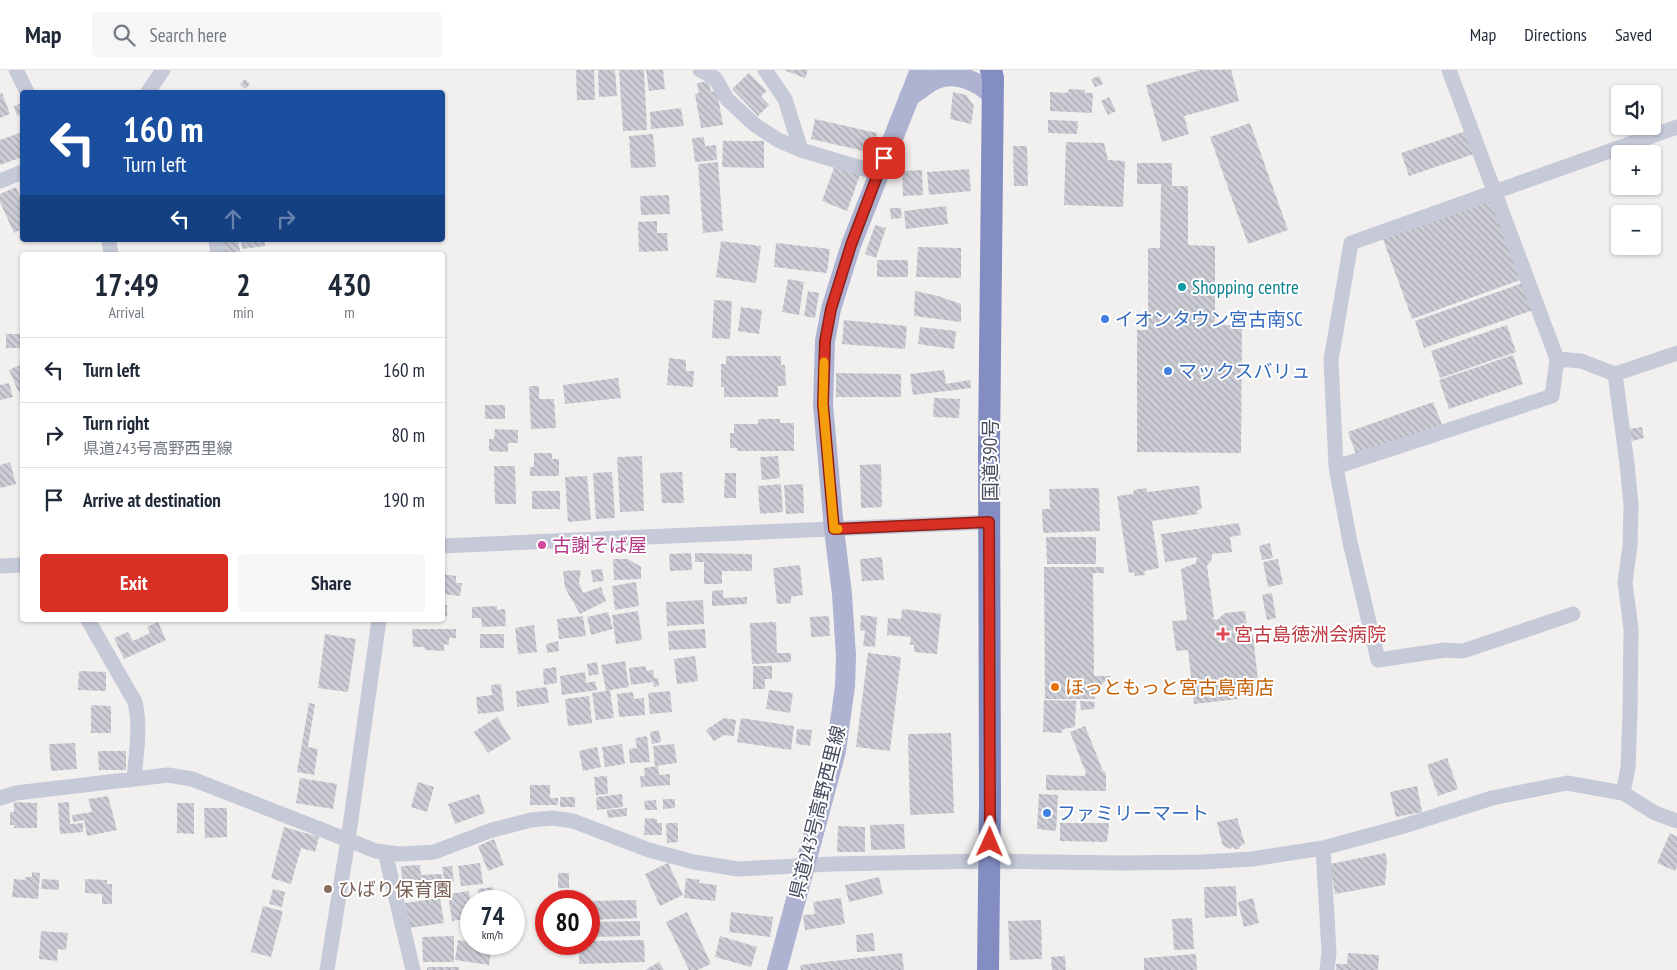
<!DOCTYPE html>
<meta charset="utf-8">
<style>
body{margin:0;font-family:"PT Sans Narrow","Noto Sans JP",sans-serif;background:#f6f6f7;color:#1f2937;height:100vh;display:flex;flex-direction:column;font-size:19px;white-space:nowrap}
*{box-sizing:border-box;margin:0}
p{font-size:16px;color:#747a83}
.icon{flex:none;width:28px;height:28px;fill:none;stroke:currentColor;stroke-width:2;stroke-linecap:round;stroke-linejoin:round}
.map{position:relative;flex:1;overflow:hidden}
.side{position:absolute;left:20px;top:182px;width:425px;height:370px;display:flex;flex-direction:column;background:#fff;border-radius:5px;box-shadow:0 1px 4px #0004}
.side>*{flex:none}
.hud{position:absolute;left:20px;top:20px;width:425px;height:152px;border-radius:5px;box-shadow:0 1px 4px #0004;background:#1a4fa0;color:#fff;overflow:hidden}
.buttons{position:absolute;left:1611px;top:15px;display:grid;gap:10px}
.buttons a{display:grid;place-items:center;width:50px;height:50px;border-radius:5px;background:#fff;box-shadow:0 1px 4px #0004;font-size:25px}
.speed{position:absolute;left:460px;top:820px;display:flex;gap:10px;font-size:25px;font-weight:700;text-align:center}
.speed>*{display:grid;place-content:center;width:65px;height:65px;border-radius:50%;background:#fff;box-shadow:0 1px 4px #0004;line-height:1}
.speed small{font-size:12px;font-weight:400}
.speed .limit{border:8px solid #d22;background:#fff;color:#111}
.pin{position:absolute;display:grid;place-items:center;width:42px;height:42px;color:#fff;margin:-21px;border-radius:10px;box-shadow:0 2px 8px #0006}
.me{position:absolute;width:55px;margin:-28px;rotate:1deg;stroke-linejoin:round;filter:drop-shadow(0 0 4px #0008)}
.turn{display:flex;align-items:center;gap:18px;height:105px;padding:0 20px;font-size:22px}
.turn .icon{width:65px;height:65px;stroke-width:2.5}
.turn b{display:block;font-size:35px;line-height:42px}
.lanes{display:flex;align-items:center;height:48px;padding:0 20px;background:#0003;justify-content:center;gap:25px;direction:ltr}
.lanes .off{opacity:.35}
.eta{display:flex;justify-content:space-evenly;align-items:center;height:85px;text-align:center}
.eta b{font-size:30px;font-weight:700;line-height:35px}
.primary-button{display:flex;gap:10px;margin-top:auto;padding:10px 20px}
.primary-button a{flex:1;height:58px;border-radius:5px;background:#d93025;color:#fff;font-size:20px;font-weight:700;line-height:58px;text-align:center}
.primary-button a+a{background:#f6f6f7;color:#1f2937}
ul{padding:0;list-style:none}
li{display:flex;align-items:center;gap:15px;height:65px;padding:0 20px;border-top:1px solid #e0e1e3}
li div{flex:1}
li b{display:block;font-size:19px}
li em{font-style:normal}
header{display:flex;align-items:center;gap:30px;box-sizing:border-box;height:70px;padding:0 25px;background:#fff;border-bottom:1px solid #e0e1e3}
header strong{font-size:24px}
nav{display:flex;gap:28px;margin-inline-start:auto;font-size:18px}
.search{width:350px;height:45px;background:#f6f6f7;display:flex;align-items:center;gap:12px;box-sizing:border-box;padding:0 18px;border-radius:5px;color:#747a83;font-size:19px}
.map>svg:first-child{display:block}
.building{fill:url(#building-back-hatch)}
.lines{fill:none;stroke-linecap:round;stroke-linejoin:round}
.minor{stroke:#c5c9d8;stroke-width:15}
.major{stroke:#adb3d0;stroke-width:20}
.highway{stroke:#848dc2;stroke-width:22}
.route-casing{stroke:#8d1f18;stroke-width:12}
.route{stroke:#d93025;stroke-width:9}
.slow{stroke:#f59e0b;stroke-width:9}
.culture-dot{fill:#0f9aa8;stroke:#fff;stroke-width:2}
.shop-dot{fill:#3f7fe0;stroke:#fff;stroke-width:2}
.hotel-dot{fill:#d1479c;stroke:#fff;stroke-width:2}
.health-dot{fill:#e0444e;stroke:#fff;stroke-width:2}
.food-dot{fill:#e8710a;stroke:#fff;stroke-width:2}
.education-dot{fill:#8d6e63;stroke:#fff;stroke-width:2}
.labels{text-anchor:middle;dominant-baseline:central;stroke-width:4;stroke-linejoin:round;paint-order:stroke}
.culture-label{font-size:19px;fill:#0d838f;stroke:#fff;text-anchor:start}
.shop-label{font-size:19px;fill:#366cbe;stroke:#fff;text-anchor:start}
.street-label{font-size:19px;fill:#464b5e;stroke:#fff}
.hotel-label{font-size:19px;fill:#b23c85;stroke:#fff;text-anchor:start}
.health-label{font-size:19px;fill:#be3a42;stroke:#fff;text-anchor:start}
.food-label{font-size:19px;fill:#c56008;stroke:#fff;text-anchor:start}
.education-label{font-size:19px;fill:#785e54;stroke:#fff;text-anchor:start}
</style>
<header>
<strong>Map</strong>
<div class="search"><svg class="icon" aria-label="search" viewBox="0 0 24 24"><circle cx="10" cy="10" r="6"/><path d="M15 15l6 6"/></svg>Search here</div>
<nav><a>Map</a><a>Directions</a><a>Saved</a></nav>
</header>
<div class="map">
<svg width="1677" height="900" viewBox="0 0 1677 900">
<defs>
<pattern id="building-back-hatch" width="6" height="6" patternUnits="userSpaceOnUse" patternTransform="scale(1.25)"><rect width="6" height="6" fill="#cccdd5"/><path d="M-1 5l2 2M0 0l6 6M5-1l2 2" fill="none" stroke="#a7a8b0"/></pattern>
</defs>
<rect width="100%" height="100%" fill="#f2f0ef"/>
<path class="building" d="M576 0H594L595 30H577Z
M598 0H615L617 26 599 27Z
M619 0H644L647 60 623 61Z
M646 0H663L665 19 649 21Z
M784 0H808L805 8Z
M1200 0H1231L1239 31 1184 46 1189 64 1162 72 1146 15Z
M749 3 767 21 761 26 769 35 758 46 732 19Z
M1099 6 1103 14 1095 17 1091 9Z
M245 9 250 14 245 19 240 14Z
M709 11 711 22 717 21 723 55 701 58 695 24 699 23 697 13Z
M1069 19 1085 20V23H1093L1092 43 1050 41V22L1067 23Z
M953 22 966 25 974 36 971 54 950 49Z
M2 23 10 44 0 48V24Z
M1109 27 1116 41 1108 45 1101 31Z
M22 33V44L17 46 14 36Z
M681 38 684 56 651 59 650 42Z
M815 49 877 63 873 83 811 69Z
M1048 50 1078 51 1077 64 1048 63Z
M1250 53 1288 160 1248 174 1210 67Z
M1469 60 1477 83 1409 106 1401 83Z
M22 62V87L0 95V70Z
M653 64 656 97 631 98 629 66Z
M704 67 705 76 716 75 717 90 695 92 692 68Z
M723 71H764V98L722 97Z
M1066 72 1104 73 1108 90 1125 91 1123 137 1064 135Z
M1013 76H1027L1028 116H1014Z
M718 92 723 161 703 163 698 94Z
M1137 93H1172V116H1188V175L1215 176V255H1242L1241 383 1137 382V260H1148V178H1160L1161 114H1137Z
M835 95 860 105 847 141 822 131Z
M969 99 971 121 929 125 927 102Z
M922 100 923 125 903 126 902 101Z
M16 117 22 131V159L14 163 0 132V124Z
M669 125 670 144 641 145 640 126Z
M1493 129 1523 209 1412 249 1383 169Z
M946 136 948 154 906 159 904 141Z
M890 138H901L902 148 891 149Z
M657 151V163H667L668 181 639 182 638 152Z
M875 155 886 158 876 188 865 184Z
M223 170H238L240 181 225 184Z
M241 170H264L265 176 242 179Z
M721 171 761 176 756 213 716 207Z
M776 173 830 179 827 203 774 197Z
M918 177 961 178V208L916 207Z
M877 190H908V207H877Z
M788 209 804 212 799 245 782 242Z
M1523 213 1533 240 1424 278 1415 251Z
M808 221 819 223 815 248 804 246Z
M915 221 938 226 961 234V252L914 246Z
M714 230 732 231 730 269 712 268Z
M741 237 762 240 759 264 738 261Z
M844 250 907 256 905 279 842 274Z
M1507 255 1516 282 1440 308 1431 281Z
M920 257 956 261 954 279 918 274Z
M6 264H22L21 278H6Z
M1513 285 1523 314 1449 339 1439 310Z
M726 286H781V295H785L786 316H778V327H724V317H721V294H726Z
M669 288 686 290V301H694L693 317 667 315Z
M22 294V322L19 323 9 300Z
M944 300 946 314 970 310 971 318 913 325 910 304Z
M836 303 901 304V327H836Z
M618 308 621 328 565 334 563 315Z
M9 313 13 327 0 330V315Z
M529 316H539V329H554L556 358 531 359Z
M934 328 960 329 959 348 933 347Z
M1433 332 1443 357 1357 387 1348 362Z
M485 335H505V349H485Z
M758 349H780V353H794V381H737V378H730V363H734V354H758Z
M1642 357 1644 368 1632 371 1629 359Z
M495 359 518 360V373H508V382L489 381V369H494Z
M534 383H552V389H559V406H530V397H534Z
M642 386 644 441 620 442 617 387Z
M778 386 780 408 762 410 760 387Z
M10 392 16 414 0 418V395Z
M881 394 882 437 861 438 860 395Z
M494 396H515L516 434H495Z
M612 402 615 448 596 449 593 403Z
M682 402 684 433H662L660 403Z
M725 403H736V428H724Z
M587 406 591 450 568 452 565 407Z
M781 414 783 442 760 444 758 416Z
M803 414 804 443 786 444 784 415Z
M1195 416H1199L1202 439 1197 440 1198 444 1152 451 1159 498 1144 501 1145 505 1135 506 1134 502 1129 503 1117 426 1133 424 1134 420 1146 418 1147 422Z
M1099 418 1100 461 1043 463 1042 439H1050L1049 419Z
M532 421H560V439H532Z
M1239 453 1241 465 1230 467 1232 482 1212 484V489L1207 496 1214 546 1213 549 1217 550 1225 543 1245 541 1248 565H1253L1259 620 1238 622V629L1194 634 1188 580 1176 581 1172 551 1187 550 1181 499 1196 493 1197 487 1165 492 1161 464Z
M1046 467H1096V494H1047Z
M1270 473 1273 488 1262 490 1259 476Z
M691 483 692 500 670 501 669 484Z
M695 483 752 484V501H722V514H704V492H695Z
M882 487 884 510 862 511 860 489Z
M613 489H628L641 497V509L614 510Z
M1278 489 1283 514 1268 517 1263 492Z
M800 495 803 525 791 527V533L777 534 773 498Z
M1044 497H1104V503H1093L1094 606H1111L1095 620V629H1045Z
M602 499 604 511 593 512 591 500Z
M581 500 579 513 583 523 601 517 606 531 580 544 565 518 563 501Z
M442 504 456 506V513H462L460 526 442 524Z
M636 512 639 536 615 540 612 516Z
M723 520V528L747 527V534L712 536V521Z
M1272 523 1276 548 1267 550 1262 525Z
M703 530 704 554 667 556 666 532Z
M442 535H447V546H442Z
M497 536V540L505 539 506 556 482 557 481 548H472V537Z
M902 539 941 544 937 584 914 582V575H910L911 567 887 565 888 548 901 549Z
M638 541 642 570 616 574 612 545Z
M608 542 613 559 591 565 587 547Z
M861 545 877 547 875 577 863 576 865 561 860 560Z
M583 546 586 566 559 569 557 549Z
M829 546 830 566 811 567 810 547Z
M158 552 166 570 124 589 114 568 128 562 133 571 150 563 147 557Z
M776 552 777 583H791V592L752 594 750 553Z
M534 555 537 582 518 584 515 558Z
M412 559H456V568H449V575L444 574V581L425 580 424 577H413Z
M705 559 706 578 669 580 668 561Z
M325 564 356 569 348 622 318 618Z
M480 564H504V578H480Z
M558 571 559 581 547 583 546 574Z
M868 583 901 587 890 681 856 677Z
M695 586 698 611 677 614 674 589Z
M625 591 629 617 610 620 614 648 596 650 592 623 606 621 601 595Z
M597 592 599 604 589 606 587 594Z
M646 596V601L653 600 654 608H658L659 616 654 617 653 612 631 615 629 598Z
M753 596H772V609H765V619H753Z
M556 597 557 613 544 615 543 599Z
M79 601 106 602V621L78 620Z
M585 602 586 613 595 611 597 620 562 625 560 606Z
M501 614 504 641 478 644 476 627 492 625 491 615Z
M547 617 549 633 517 637 516 621Z
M769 620 793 623 790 643 766 639Z
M670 621 672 642 650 644 648 623Z
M633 622 634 629 644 628 645 645 619 647 617 624Z
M589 626 592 653 568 656 565 629Z
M1044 630 1076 631 1075 657 1063 659 1062 663 1043 662Z
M1080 631 1095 632 1094 639 1081 640Z
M309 633 315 634 308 677 318 679 314 705 297 702Z
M91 635 111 636V663H91Z
M497 647 511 669 488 683 474 662Z
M724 648 736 650 734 666 724 665 714 671 706 660Z
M741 648 794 656 791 680 737 672Z
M1085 656 1103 701 1106 703V721L1046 720V705L1084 706 1086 703 1070 662Z
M797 659 812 660 810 676 796 674Z
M659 660 661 672 652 674 650 662Z
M951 663 954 743 910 745 908 664Z
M647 666 650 692 630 693 629 679 637 678 635 668Z
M75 673 77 699 51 701 49 674Z
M622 674 625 694 605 697 602 677Z
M674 674 677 693 655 696 653 676Z
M597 677 601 697 583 701 579 681Z
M98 681H126V700H99Z
M1447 688 1458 719 1438 726 1427 695Z
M658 696 659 705 670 704V715L641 717 640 706H645L644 698Z
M607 706 608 724 596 725 594 707Z
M300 708 337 714 333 739 296 733Z
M418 712 434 717 427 742 411 737Z
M530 715H550V728H558V735H530Z
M1417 716 1422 742 1396 747 1390 722Z
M479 724 485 743 455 754 448 734Z
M622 724 623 737 597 740 596 727Z
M1039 724 1058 725 1056 761 1037 759Z
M108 726 117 760 87 766 84 750 73 752 72 745 92 742 88 729Z
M560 727H575V737H560Z
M663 729H675V738L663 739Z
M656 730 657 740H645L644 731Z
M14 732 37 733V758H14L15 755H10V742H14Z
M69 732 70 754 83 753V762L60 764 58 733Z
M177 733H194V764L177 763Z
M204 738H227V767L205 768Z
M627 738V746L608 748 607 740Z
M645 748 657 749V753H662V765H644Z
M1237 748 1245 774 1241 775 1239 779H1235L1233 777 1230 779 1224 776 1222 773 1217 752Z
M666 753H678V772L667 773Z
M1060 753H1109L1107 772 1060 771Z
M904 754 905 779 871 780 870 755Z
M838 756 865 757V782H837Z
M284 757 319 767 315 782 301 778 291 814 271 808Z
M1670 763 1677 767V796L1675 801 1657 793Z
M494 769 504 795 488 801 478 776Z
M1385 783 1387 790 1385 815 1335 824 1330 794Z
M480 793 483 814 461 816 458 796Z
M668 793 683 825 660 836 645 804Z
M420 795 421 805 442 804 443 816 403 818 401 796Z
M452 796 454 812 445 813 442 797Z
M32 802 40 803 38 829 12 827 14 809 25 810V807H32Z
M558 803H569V818H558Z
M879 807 883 824 849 832 845 815Z
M686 808 700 810 699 813 717 815 715 831 684 828Z
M42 809 59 810V820L41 819Z
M85 809 107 810V814H112V834H102V824L85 823Z
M1236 816 1237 846 1205 848 1204 817Z
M493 817 494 831H479L478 819Z
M273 819 285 822 282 837 269 834Z
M469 821 471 835V848L452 851 448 824Z
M440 828 444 853 409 858 405 833Z
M841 828 845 854 805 860 803 845 815 844 813 832Z
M1253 828 1259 853 1244 857 1238 832Z
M636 830 637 848 589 850V831Z
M263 836 283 841 271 887 251 882Z
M687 842 711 894 697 900H689L666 852Z
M731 842 773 847 770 867 729 862Z
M1192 848 1194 879 1174 880 1172 849Z
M1041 850 1042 889 1010 890 1008 851Z
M640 851V866L589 867V852Z
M41 861 68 863 66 880 58 879 57 891 39 889Z
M873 863 875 881 857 882 856 865Z
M454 866V892H423L422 867Z
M720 866 757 877 751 897 715 887Z
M458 870 471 872V874L492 875 489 895 455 890Z
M644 870 645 892 579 894V874H589V871Z
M902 883 904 900H801L800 895Z
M1348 883 1379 885 1378 900H1336V894H1347Z
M1196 884 1197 900H1144V888Z
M1065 886 1066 900H1052L1051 887Z
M659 892 664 900H645Z
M427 897H459V900H427Z"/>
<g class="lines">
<path class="minor" d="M16 0 27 22
M700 0 715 8 727 29 755 55 778 70 801 80 878 103
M765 0 785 29 801 80
M1449 0 1557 289 1581 291 1615 304 1627 394 1631 435 1630 476 1625 512 1631 559 1630 643 1628 698 1623 723
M148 22 163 0
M0 111 22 102
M109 170 111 185
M216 170 218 185
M1615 304 1677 283
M1336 397 1552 326 1557 289
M442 476 989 452
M0 496 22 495
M1573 544 1463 581 1445 580 1378 590 1350 472 1336 397 1331 290 1351 173 1677 57
M88 550 135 632C141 657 136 684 134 709
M0 728 16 723 168 705 192 709 376 781 400 784 434 782 492 760 531 750 552 748 573 751 649 780 694 792 738 799 832 794 989 791 1121 793 1201 792 1252 789 1323 778 1404 756 1492 728 1567 713 1623 723 1655 743 1677 751
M1323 778 1329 882 1327 900
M385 782 413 900
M327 900 348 770 379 550"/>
<path class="major" d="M909 27C917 22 924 16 932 11 954 0 977 10 993 26
M777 900 836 681 845 616 846 586 842 524 834 459 823 334 825 271 831 239 851 175 920 0"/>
<path class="highway" d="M988 900 990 735 989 379 993 8 991 0"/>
</g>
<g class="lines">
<g class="route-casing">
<path id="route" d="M884 88 851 175 831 239 825 271 823 334 834 459 989 452 990 772"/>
</g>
<use href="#route" class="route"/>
<path class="slow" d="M824 292 823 334 834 459H838"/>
</g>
<circle class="culture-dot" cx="1182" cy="217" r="5"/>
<g class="shop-dot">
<circle cx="1105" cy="249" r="5"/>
<circle cx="1168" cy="301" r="5"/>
<circle cx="1047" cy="743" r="5"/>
</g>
<circle class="hotel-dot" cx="542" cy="475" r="5"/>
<path class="health-dot" d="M1220.5 556.5h5v5h5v5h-5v5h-5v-5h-5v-5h5z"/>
<circle class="food-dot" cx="1055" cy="617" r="5"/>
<circle class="education-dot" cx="328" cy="819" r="5"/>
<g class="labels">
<g class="culture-label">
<text x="1192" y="217">Shopping centre</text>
</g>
<g class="shop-label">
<text x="1115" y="249">イオンタウン宮古南SC</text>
<text x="1178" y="301">マックスバリュ</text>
<text x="1057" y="743">ファミリーマート</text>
</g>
<g class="street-label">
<text transform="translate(990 390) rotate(-90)">国道390号</text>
<text transform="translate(817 742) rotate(-76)">県道243号高野西里線</text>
</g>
<g class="hotel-label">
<text x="552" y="475">古謝そば屋</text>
</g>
<g class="health-label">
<text x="1234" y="564">宮古島徳洲会病院</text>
</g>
<g class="food-label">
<text x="1065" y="617">ほっともっと宮古島南店</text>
</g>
<g class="education-label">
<text x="338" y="819">ひばり保育園</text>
</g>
</g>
</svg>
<div class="buttons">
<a><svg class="icon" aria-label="sound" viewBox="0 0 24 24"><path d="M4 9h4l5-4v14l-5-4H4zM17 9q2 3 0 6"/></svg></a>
<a>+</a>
<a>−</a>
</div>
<div class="speed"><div>74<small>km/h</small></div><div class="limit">80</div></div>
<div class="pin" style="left:884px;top:88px;background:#d93025"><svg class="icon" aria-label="arrive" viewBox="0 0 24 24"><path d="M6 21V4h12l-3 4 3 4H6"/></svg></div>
<svg class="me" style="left:990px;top:772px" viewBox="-20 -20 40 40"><path d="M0-17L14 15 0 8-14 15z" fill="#d93025" stroke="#fff" stroke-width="4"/></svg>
<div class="hud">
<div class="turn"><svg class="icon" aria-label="left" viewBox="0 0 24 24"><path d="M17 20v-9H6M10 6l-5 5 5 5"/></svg><div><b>160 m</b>Turn left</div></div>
<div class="lanes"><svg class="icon" aria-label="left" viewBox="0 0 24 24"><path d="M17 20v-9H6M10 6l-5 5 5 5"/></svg><svg class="icon off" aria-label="ahead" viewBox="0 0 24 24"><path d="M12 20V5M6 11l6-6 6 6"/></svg><svg class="icon off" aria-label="right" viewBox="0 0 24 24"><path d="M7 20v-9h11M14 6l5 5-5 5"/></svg></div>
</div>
<section class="side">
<div class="eta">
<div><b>17:49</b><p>Arrival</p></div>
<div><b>2</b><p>min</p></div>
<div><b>430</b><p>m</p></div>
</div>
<ul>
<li><svg class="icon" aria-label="left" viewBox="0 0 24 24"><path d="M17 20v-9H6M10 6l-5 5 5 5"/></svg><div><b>Turn left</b></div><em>160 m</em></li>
<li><svg class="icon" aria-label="right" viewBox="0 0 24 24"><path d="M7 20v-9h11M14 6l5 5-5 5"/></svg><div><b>Turn right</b><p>県道243号高野西里線</p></div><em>80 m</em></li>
<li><svg class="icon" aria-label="arrive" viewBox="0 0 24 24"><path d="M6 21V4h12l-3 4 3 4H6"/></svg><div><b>Arrive at destination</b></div><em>190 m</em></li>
</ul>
<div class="primary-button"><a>Exit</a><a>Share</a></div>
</section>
</div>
